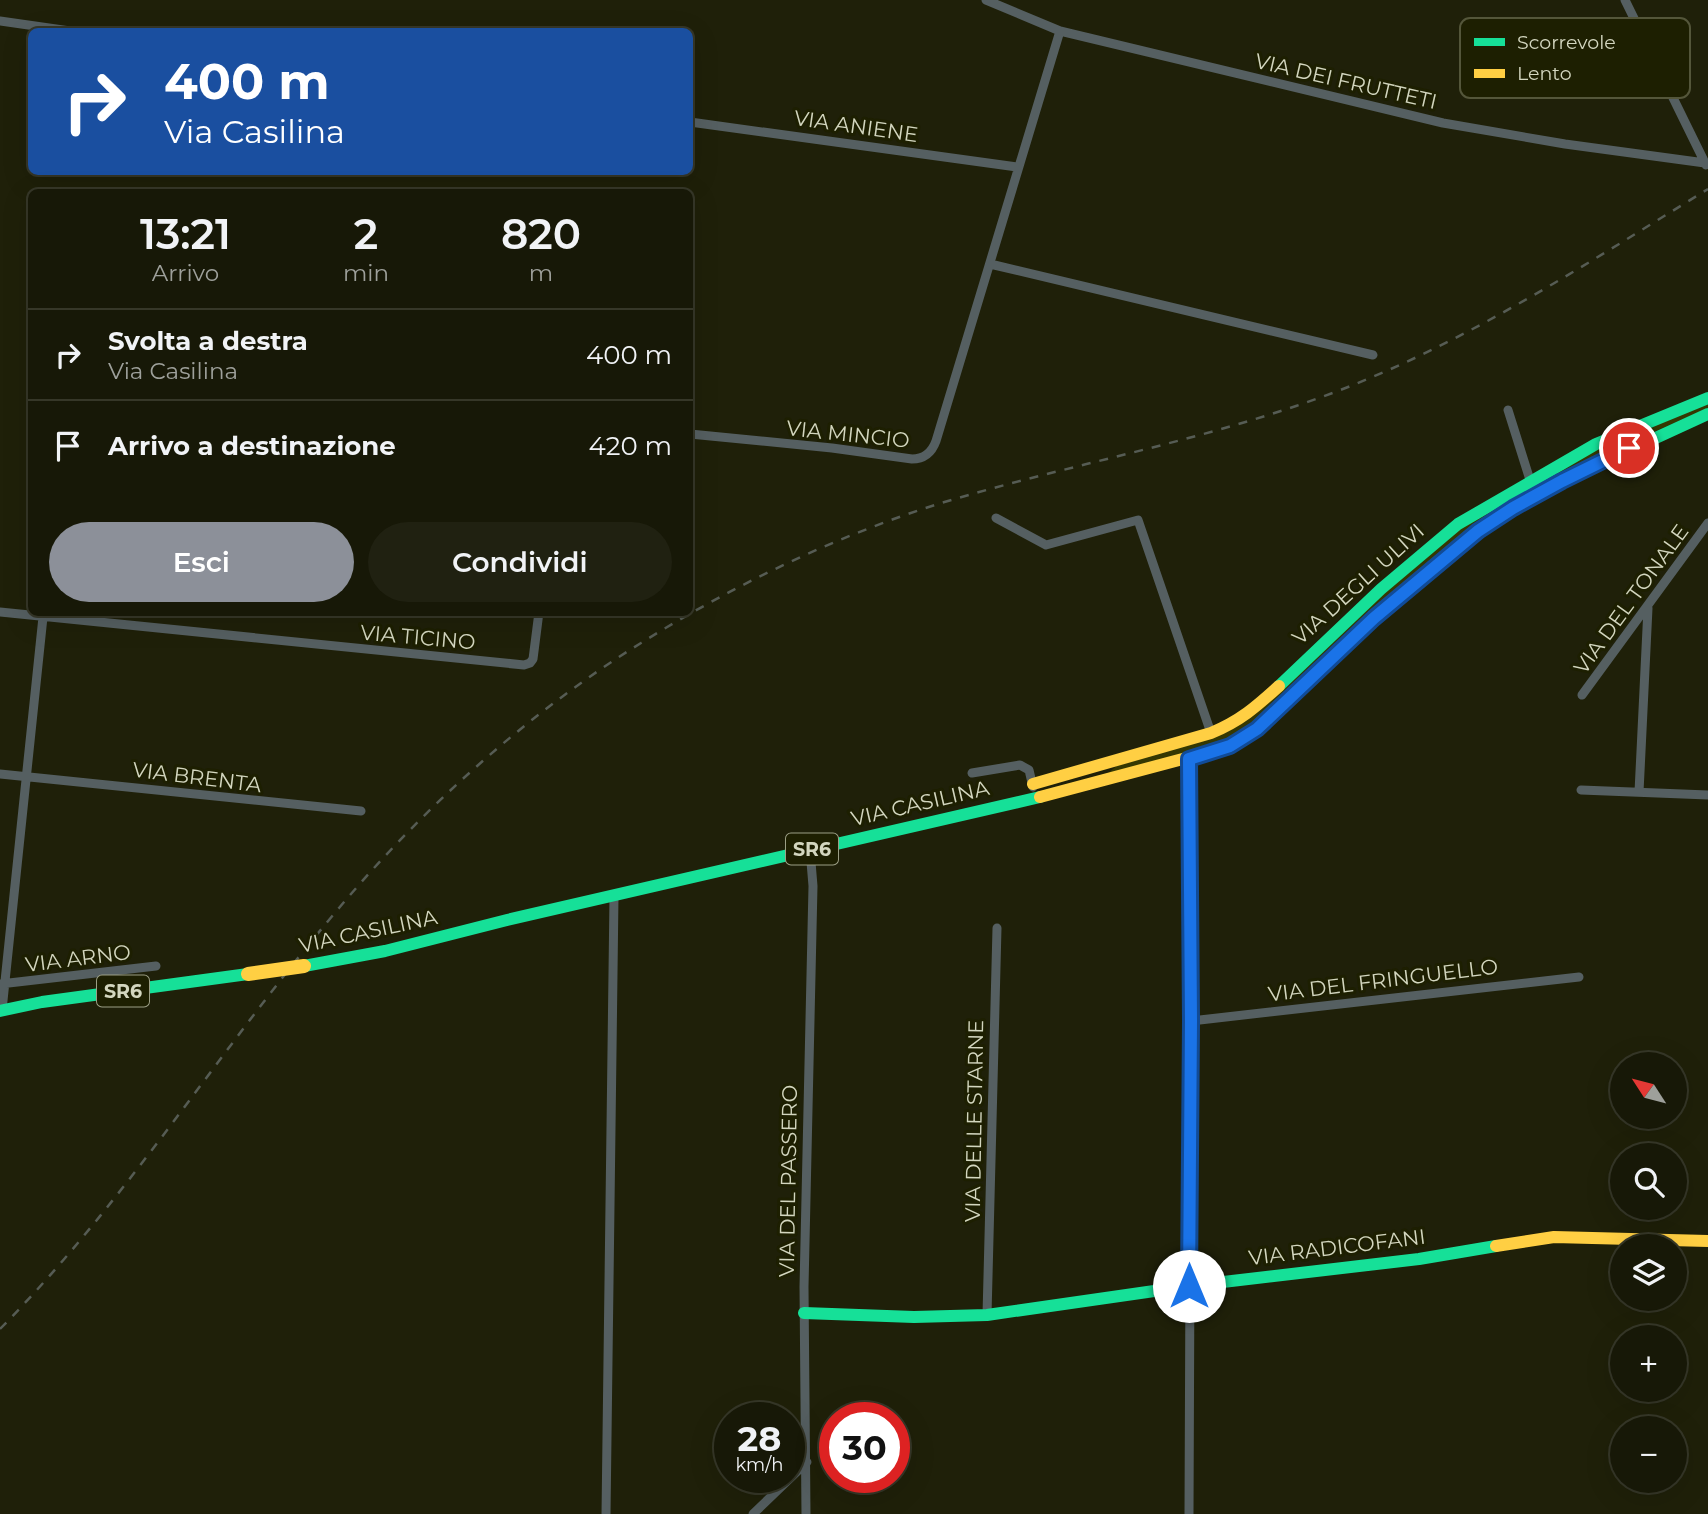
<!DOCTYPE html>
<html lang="it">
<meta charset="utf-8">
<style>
body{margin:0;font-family:Montserrat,sans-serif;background:#202111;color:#f1f3f6;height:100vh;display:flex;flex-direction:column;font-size:26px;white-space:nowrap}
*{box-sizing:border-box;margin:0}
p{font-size:23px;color:#9ea09b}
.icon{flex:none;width:38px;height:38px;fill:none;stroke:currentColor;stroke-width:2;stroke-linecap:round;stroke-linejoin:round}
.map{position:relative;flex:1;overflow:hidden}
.sheet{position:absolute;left:28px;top:189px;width:665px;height:427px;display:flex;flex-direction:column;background:#171807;border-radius:10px;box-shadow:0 7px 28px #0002,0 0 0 2px #363728}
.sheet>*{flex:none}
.banner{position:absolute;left:28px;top:28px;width:665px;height:147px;border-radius:10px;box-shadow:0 7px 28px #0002,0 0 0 2px #363728;background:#1a4fa0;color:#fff;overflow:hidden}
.needle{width:46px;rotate:306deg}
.fabs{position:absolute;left:1610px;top:1052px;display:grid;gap:14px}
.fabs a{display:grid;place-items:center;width:77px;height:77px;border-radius:50%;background:#171807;box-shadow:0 7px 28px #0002,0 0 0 2px #363728;font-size:35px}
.speed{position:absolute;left:714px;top:1402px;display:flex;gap:14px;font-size:35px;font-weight:700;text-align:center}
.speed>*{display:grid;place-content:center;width:91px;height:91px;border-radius:50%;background:#171807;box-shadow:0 7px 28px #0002,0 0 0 2px #363728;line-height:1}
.speed small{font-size:18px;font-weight:400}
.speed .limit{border:10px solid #d22;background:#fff;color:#111}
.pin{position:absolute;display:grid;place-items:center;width:60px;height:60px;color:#fff;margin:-30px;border:4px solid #fff;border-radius:50%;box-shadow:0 2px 7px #0007}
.me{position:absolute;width:77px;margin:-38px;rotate:0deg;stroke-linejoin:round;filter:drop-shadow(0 0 5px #0008)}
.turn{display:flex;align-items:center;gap:24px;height:147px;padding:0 21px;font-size:32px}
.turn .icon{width:91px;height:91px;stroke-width:2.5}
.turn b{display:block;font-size:49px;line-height:60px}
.eta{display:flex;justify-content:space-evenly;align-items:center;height:119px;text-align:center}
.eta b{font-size:42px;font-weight:600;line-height:49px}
.action{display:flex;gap:14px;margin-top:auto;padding:14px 21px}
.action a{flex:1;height:80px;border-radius:42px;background:#8c9099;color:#fff;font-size:28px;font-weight:600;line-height:80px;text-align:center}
.action a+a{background:#202111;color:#f1f3f6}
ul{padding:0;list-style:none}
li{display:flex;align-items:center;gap:21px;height:91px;padding:0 21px;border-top:2px solid #363728}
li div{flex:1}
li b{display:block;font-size:26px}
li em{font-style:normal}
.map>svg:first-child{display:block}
.green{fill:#353802}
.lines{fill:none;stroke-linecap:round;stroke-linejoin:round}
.street{stroke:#555f61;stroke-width:9}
.fast{stroke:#16e098;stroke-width:12}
.slow{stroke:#ffcf43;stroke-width:12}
.rail{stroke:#565c54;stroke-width:2.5;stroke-dasharray:9 9;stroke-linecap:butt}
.slow-bridge{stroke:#ffcf43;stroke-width:14}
.route-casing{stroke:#114b97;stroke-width:18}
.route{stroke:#1a73e8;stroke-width:12}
.labels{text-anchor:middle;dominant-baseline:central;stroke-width:6;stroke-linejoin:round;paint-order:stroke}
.shield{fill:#1d1f01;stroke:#9c9f86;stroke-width:2}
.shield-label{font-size:19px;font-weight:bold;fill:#d3d6bf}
.street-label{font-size:21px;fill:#d3d6bf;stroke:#1d1f01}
.key{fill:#1d1f01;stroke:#54563a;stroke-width:2}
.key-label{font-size:19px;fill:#d3d6bf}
</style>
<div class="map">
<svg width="1708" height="1514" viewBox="0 0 1708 1514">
<rect width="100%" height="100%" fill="#1f2009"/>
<path class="green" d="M1708 400V408L1581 464 1470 529 1374 609 1250 726 1222 743 1105 776 1121 762 1233 727 1456 528 1557 467Z"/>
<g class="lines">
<path class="street" d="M986 0 1060 31 1443 123 1565 144 1705 163
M1625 0 1706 165
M0 21 77 32
M690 122 1017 167
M990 264 1373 355
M1508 410 1530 480
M690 434 832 448 912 459C924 459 932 452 936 441L1060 31
M996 518 1046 545 1138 520 1211 733
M0 612 524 665 530 663 533 659 539 612
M1582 695 1708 523
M972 773 1020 765 1029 770 1033 787
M0 774 361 811
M1581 790 1708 795
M1639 792 1648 608
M0 984 156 966
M2 1010 43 617
M1191 1021 1579 977
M987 1315 997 928
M606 1514 614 896
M753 1514 807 1462
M806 1514 804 1287 813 886 810 850
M1189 1514 1191 1021 1190 759"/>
<path class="fast" d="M1279 686 1381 589 1458 524 1596 444 1708 398
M1295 692 1374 618 1478 531 1513 508 1562 481 1708 414
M304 966 385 951 507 920 1040 797
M0 1011 42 1002 248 974
M804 1313 914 1317 987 1315 1189 1286 1419 1259 1496 1246"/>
<path class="slow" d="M1033 784 1211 733C1240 721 1256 707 1279 686
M1040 797 1224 748 1262 724 1295 692
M1496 1246 1554 1237 1708 1241"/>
<path class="rail" d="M0 1329C127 1200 222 1046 339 908 424 807 528 713 641 643 734 585 834 537 938 504 1063 466 1193 443 1316 399 1457 349 1581 267 1708 189"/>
<path class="slow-bridge" d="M248 974 304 966"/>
</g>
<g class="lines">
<g class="route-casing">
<path id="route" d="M1189 1286 1191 1021 1189 759 1230 746 1257 729 1374 618 1478 531 1513 508 1562 481 1629 448"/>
</g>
<use href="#route" class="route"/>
</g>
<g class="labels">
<g class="shield">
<rect x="786" y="833.5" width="52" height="31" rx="5"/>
<rect x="97" y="975.5" width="52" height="31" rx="5"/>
</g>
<g class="shield-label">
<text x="812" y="849">SR6</text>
<text x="123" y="991">SR6</text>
</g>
<g class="street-label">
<text transform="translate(1346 81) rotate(13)">VIA DEI FRUTTETI</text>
<text transform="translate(856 126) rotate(8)">VIA ANIENE</text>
<text transform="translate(848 434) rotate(6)">VIA MINCIO</text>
<text transform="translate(1358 584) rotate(-42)">VIA DEGLI ULIVI</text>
<text transform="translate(1631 599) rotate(-54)">VIA DEL TONALE</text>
<text transform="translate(418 637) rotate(5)">VIA TICINO</text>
<text transform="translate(197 777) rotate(7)">VIA BRENTA</text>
<text transform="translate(920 803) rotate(-13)">VIA CASILINA</text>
<text transform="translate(368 931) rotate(-12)">VIA CASILINA</text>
<text transform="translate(78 958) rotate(-7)">VIA ARNO</text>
<text transform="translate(1383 980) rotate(-7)">VIA DEL FRINGUELLO</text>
<text transform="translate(974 1121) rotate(-89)">VIA DELLE STARNE</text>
<text transform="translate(788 1181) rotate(-89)">VIA DEL PASSERO</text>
<text transform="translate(1337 1247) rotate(-7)">VIA RADICOFANI</text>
</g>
</g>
<rect x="1460" y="18" width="230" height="80" rx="10" class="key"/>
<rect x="1474" y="38" width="31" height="8" fill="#16e098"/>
<rect x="1474" y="69" width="31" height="9" fill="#ffcf43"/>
<g class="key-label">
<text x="1517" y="49">Scorrevole</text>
<text x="1517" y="80">Lento</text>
</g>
</svg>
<div class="fabs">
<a><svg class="needle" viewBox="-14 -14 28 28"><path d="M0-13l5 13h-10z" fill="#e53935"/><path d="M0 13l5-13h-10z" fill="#9ea09b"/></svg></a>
<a><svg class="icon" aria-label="search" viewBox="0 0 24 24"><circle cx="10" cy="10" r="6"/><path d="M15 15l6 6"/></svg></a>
<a><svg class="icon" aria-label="layers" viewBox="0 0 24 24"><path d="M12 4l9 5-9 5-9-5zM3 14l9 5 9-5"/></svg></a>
<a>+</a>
<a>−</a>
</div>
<div class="speed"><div>28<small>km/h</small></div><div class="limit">30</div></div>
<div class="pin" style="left:1629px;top:448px;background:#d93025"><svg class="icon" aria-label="arrive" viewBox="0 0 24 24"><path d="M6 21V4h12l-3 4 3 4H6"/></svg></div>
<svg class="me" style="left:1189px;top:1286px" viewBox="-20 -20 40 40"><circle r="19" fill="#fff"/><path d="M0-13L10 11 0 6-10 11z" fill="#1a73e8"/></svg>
<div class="banner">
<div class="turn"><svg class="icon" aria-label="right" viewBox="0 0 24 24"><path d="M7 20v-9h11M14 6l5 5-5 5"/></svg><div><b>400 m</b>Via Casilina</div></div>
</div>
<section class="sheet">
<div class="eta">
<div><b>13:21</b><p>Arrivo</p></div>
<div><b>2</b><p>min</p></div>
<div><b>820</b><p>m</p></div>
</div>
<ul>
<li><svg class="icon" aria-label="right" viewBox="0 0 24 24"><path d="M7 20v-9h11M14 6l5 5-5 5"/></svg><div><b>Svolta a destra</b><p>Via Casilina</p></div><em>400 m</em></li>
<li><svg class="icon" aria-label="arrive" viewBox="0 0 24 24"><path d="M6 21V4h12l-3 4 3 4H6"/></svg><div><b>Arrivo a destinazione</b></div><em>420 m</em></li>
</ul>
<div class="action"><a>Esci</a><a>Condividi</a></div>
</section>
</div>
